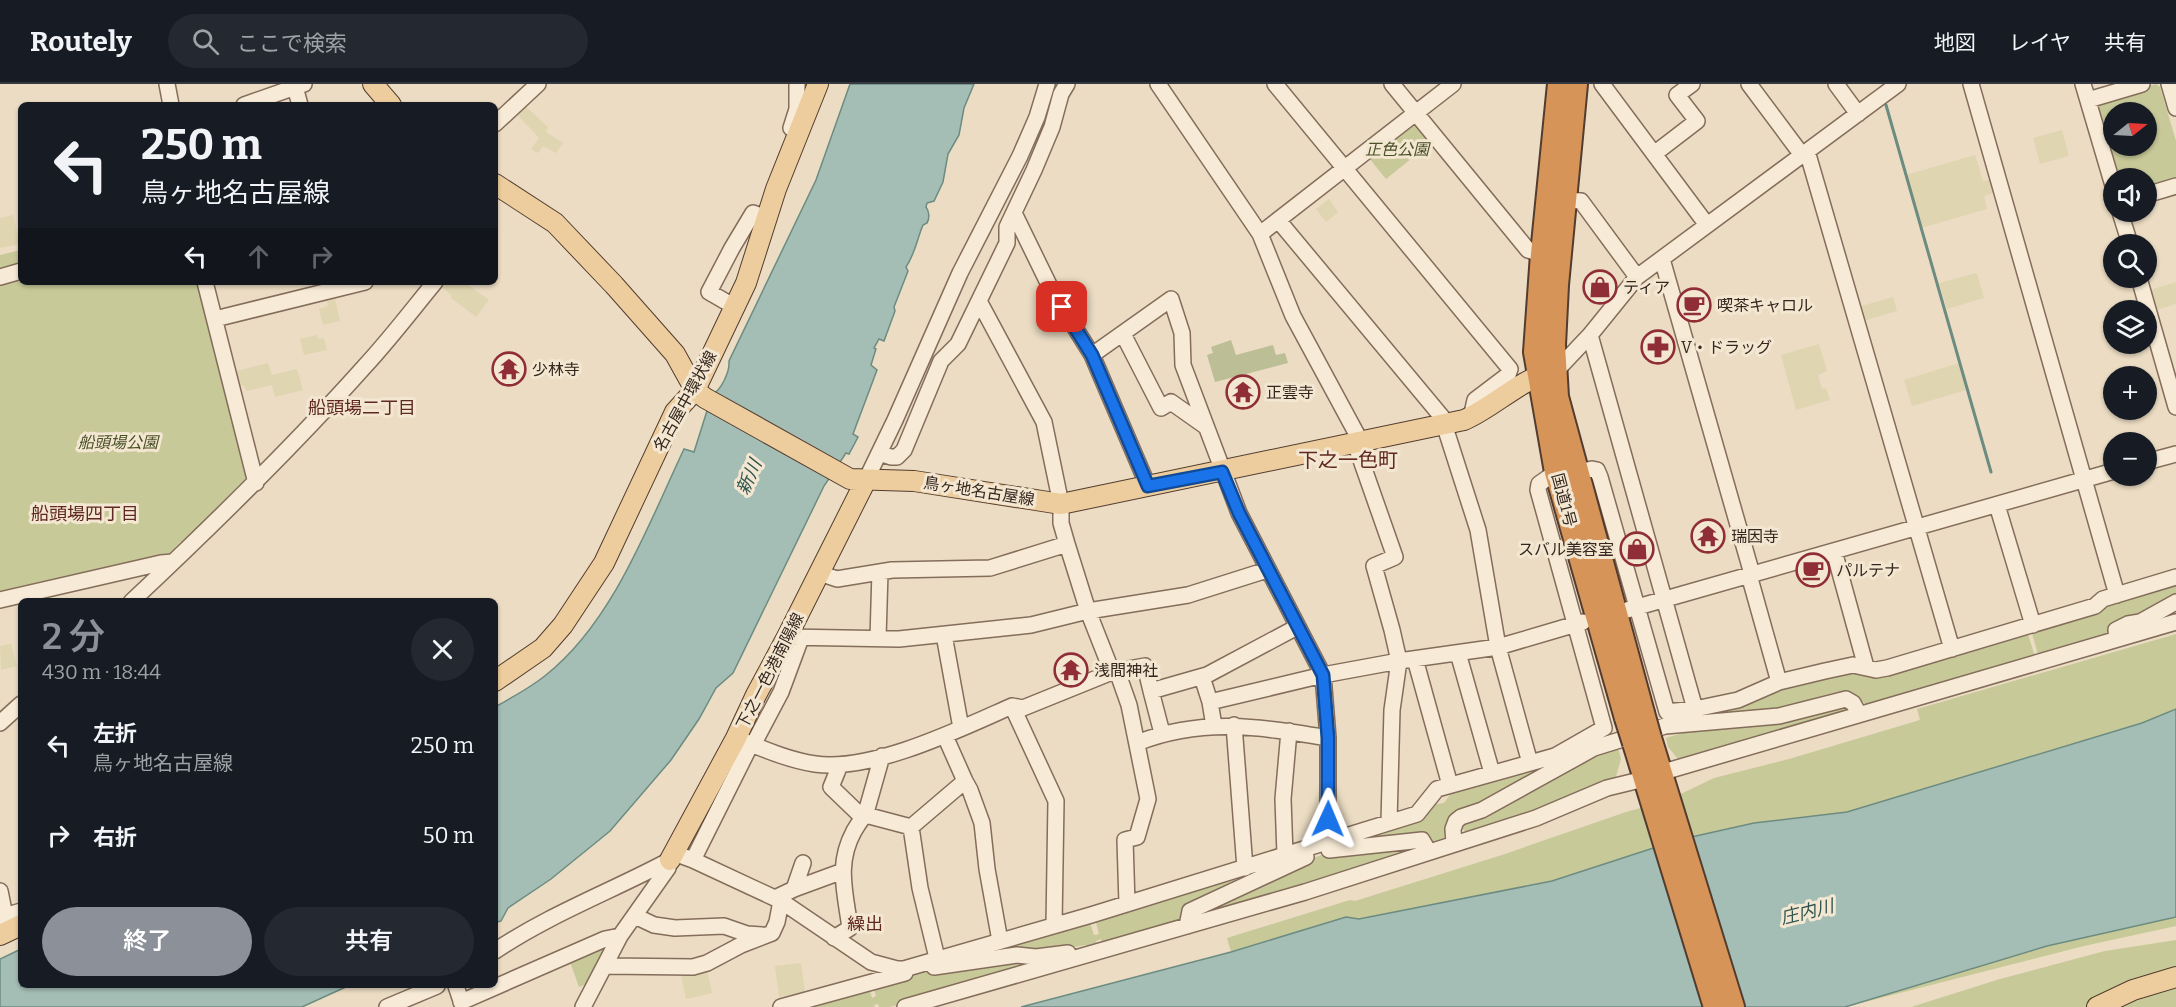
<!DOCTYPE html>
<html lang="ja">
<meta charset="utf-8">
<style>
body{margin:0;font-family:Bitter,"Noto Sans JP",serif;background:#242831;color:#f1f3f6;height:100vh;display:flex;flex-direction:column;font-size:22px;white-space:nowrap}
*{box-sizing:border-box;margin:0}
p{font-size:20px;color:#9ea1a6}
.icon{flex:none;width:33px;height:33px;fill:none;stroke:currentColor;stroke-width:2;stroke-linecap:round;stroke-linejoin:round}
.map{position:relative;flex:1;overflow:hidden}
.sheet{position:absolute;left:18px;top:514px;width:480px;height:390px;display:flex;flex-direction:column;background:#171b24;border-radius:9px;box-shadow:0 2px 4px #0004}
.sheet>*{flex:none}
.top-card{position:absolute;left:18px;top:18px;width:480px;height:183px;border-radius:9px;box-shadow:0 2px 4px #0004;background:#171b24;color:#f1f3f6;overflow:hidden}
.needle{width:39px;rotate:72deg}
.fabs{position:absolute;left:2103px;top:18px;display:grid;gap:12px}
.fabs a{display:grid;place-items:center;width:54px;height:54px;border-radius:50%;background:#171b24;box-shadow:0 2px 4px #0004;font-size:30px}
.pin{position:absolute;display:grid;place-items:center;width:51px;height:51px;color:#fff;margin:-26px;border-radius:12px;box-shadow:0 3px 9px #0006}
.me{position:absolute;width:66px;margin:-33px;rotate:1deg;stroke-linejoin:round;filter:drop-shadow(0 0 4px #0008)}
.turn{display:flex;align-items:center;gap:21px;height:126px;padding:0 24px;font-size:27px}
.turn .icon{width:78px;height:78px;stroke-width:2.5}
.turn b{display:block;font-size:42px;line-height:51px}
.lanes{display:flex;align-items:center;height:57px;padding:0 24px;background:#0003;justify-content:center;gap:30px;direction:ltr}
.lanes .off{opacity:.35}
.round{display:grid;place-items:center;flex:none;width:63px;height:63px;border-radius:32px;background:#242831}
.headline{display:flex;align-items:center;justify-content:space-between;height:102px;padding:0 24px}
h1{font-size:36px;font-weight:600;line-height:45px;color:#8c9099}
.primary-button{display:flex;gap:12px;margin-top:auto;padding:12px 24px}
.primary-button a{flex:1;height:69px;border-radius:36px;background:#8c9099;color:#fff;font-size:24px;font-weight:600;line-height:69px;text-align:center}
.primary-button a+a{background:#242831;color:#f1f3f6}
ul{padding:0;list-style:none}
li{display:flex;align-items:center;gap:18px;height:90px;padding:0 24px}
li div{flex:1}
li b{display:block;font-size:22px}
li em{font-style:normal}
header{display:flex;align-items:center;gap:36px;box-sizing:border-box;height:84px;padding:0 30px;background:#171b24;border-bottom:2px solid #363941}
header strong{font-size:28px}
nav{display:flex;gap:33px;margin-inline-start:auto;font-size:21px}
.search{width:420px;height:54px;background:#242831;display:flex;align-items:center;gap:15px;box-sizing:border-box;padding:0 21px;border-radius:33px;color:#9ea1a6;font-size:22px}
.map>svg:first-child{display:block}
.farmland{fill:#e0d5b1}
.green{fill:#c7c998;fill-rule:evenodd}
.cemetery{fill:#bcbe96}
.water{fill:#a5beb5;stroke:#6c8c81;stroke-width:1.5}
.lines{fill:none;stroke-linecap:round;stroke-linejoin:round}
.stream{stroke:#6c8c81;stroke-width:3}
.minor-casing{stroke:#846d5b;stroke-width:18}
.major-casing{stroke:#523c2f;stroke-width:22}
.highway-casing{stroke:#523c2f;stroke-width:26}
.minor{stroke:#f7ead6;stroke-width:15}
.major{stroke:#edcd9d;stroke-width:20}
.highway{stroke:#d69458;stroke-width:22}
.highway-bridge-casing{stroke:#523c2f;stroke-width:26;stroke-linecap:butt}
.highway-bridge{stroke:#d69458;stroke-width:22}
.route-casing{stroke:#114b97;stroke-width:15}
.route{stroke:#1a73e8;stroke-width:10}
.labels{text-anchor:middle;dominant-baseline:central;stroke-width:6;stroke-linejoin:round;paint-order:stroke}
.park-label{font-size:16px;font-style:italic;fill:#495026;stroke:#f3e7d2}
.poi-label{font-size:16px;fill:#35271e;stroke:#f3e7d2;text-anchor:start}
.street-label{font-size:16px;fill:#35271e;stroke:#f3e7d2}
.neighbourhood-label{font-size:18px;fill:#5f2820;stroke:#f3e7d2}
.water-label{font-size:18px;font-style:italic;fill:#2e544e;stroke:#f3e7d2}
.quarter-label{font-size:20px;fill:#5f2820;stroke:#f3e7d2}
</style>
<header>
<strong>Routely</strong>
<div class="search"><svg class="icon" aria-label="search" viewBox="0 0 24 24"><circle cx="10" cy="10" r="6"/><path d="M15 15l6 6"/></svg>ここで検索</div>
<nav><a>地図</a><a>レイヤ</a><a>共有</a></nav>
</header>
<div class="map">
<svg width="2176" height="923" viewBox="0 0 2176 923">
<rect width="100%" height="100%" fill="#ebdcc3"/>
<path class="farmland" d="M522 19 548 43 546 48 563 59 556 69 543 62 538 69 531 65 539 54 513 26Z
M2062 46 2069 72 2040 80 2033 54Z
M1975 71 1983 97 1993 95 1996 108 1984 112 1987 125 1921 144 1906 91Z
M1329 115 1338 128 1326 138 1316 125Z
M13 131 20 160 0 164V134Z
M1977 189 1984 214 1947 225 1939 199Z
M443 198H464L489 216 476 233 451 214 452 212 440 201Z
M2176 198V220L2153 227 2147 207Z
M334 211 340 237 323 241 319 225 328 222 326 213Z
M1893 213 1897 227 1863 237 1858 223Z
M317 251 318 255 324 254 327 266 304 271 300 255Z
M1819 260 1827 287 1818 291 1822 305 1826 304 1830 316 1796 326 1781 271Z
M268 279 272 291 297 285 303 306 275 313 272 301 246 307 244 301 237 303 233 288Z
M1959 279 1966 306 1912 322 1904 296Z
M11 560 17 582 1 586 0 562Z
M801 879 805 908 779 913 775 882Z
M707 886 712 909 686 915 681 892Z"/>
<path class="green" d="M2156 0 2160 3 2176 57V97L2147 106 2146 94H2115L2096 18ZM2114 28H2146V62H2114Z
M1412 33 1432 58 1386 95 1365 69Z
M21 166V198H200L248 396 183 459 180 458 164 475 0 511V171Z
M2176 498V515L2107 554 2039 574 2031 546 2109 518Z
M2027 547 2036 576 1871 624C1862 619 1857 609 1849 608 1829 605 1801 621 1782 625 1756 629 1729 629 1703 630L1785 601Z
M2176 550V625L2142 639 1847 728 1754 739 1678 756 1552 797 1359 835 1346 833 1231 868 1227 854 1350 816 1355 817 1502 771 1626 728 1666 717 1714 694 1789 675 1920 636 1917 625Z
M1844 621 1846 625 1844 629 1679 676 1668 663 1666 654 1682 649 1782 638Z
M1618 664 1621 675 1615 696 1536 729 1467 750 1461 743 1464 740 1594 671Z
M1555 679 1493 715 1450 734 1447 739 1444 755 1435 760 1424 751 1343 759 1421 737 1427 732 1431 721 1444 719 1452 708Z
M1415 761 1417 768 1201 835 1199 826 1313 774 1336 766Z
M1294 774 1188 823 1177 841 1103 862 1101 855 1096 857 1098 864H1096L1085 861 1037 870 933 881 1089 836 1094 851 1099 850 1095 835Z
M2176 833V842L2084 862 1845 923 2047 862Z
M2176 856V923H1911L2000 895 2105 867Z
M603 860 609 864 591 898 579 903 569 875Z
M1070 873 890 923H879L878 920 874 921 875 923H800L869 903 872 914 876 912 873 902 918 888 1017 874Z"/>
<path class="cemetery" d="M1231 256 1236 271 1273 261 1276 271 1285 269 1288 279 1215 298 1207 271 1213 269 1211 263Z"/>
<path class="water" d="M850 0H974L964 24 959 51 948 70 943 98 934 117 927 119 926 123C929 127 930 134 927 139L923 141C917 155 915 170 906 183L908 187 894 223 895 227 884 257 879 255 874 264 876 265 871 281 877 286 853 350 858 353 849 370 846 369 824 402 733 589 716 604 699 635 671 676 610 747 551 795 508 824 501 837 495 839V623C513 613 530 604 546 591 613 538 648 441 684 365L694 368 712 311C721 306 730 288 729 277L816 96Z
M2176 625V833L2047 862 1845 923H1021L1231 868 1346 833 1359 835 1552 797 1678 756 1754 739 1847 728 2142 639Z
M21 865V902H348L302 923H0V875Z"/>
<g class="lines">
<path class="stream" d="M1886 21 1991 388"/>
<g class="minor-casing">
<path id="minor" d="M167 0 171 21
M1158 0 1260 150 1293 232 1361 358
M1275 0 1510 285 1508 291 1475 316 1473 325 1475 331
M1392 0 1528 166 1542 170
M1602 0 1707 141
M1749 0 1802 71
M1836 0 1858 30
M1971 0 2117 511
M2083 0 2114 105
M2169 0 2176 24
M295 3 300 21
M2088 16 2142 0
M244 21 304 0
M495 40 538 0
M791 44 797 25V0
M1807 67 1952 565
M1654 70 1697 37 1677 11 1692 0
M2146 111 2176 102
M1565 116 1581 117 1637 193
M2120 128 2130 160
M1014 129 1052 207 1092 271 1148 402
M1278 136 1447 339
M1260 150 1453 0
M1662 175 1752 490
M0 193 21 187
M2139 194 2176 323
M205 198 256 399
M979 217 1044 338 1061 420V439L1067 460 1088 527 1112 588
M735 223 709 208 732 164 753 129 766 134
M215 235 365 198
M1123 250 1161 324 1171 318 1205 342
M1092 271 1171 215 1182 249 1183 281 1239 429 1323 591 1328 654V758
M1556 287 1590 251
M1444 340 1478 446 1498 563 1530 679
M1355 359 1395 473 1374 482 1392 546 1399 577 1392 626 1389 738
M879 369 891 373H897L904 366 941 277 958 260 1007 159V143L1034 86 1052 43 1061 10 1067 0
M2146 378 2176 370
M1577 388 1592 385 1597 386 1600 393 1667 628 1695 625 1738 616 1779 598 1825 587 1853 581 1876 586 1887 584 2095 522 2103 515 2176 493
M866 396 895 336 960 189 1020 72 1037 33 1047 0
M1997 421 2033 541
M1834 467 1866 583
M819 489 837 495 892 486 990 484 1067 460
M1749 491 1779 598
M0 516 161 479 173 478
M131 518C212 442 291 365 365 282 390 255 412 226 435 198
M1627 526 2114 387
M944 551 961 644
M787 553 899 555 1031 541 1088 527 1188 511 1267 486
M878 554 880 488
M2117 554 2116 546 2128 540 2140 538 2176 518
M1458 569 1492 689
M1415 575 1450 701
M1117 587 1129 621 1148 715 1137 753 1125 756 1127 820
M1202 593 1210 618 1214 642
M1151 607 1162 649
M1210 618 1323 591 1399 577 1498 563 1583 538
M1012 622 1056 717 1054 841
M1695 625 1590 251 1637 193 1898 0
M0 639 21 620
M1234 641 1245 784
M945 652 965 697 970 706 982 739 987 785 1000 857
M736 654C761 664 788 676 815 680 872 688 960 645 1012 622L1023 624 1112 588 1145 582 1151 607 1207 591 1297 543
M1137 659C1203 633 1261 643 1328 654
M753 661 781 608 801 554
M840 681 831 703 858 729 911 743 965 697
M1660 689 2176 538
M911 743 920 804 937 874
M1454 760 1453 745 1456 737 1461 733 1482 726 1594 664 1665 642 1779 632 1846 615 1853 619 1859 630
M1329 766 1422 756 1429 768
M674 769 693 776 781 817 871 878 897 885H904L1091 831 1417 730 1437 705 1555 672 1604 644 1538 406 1539 400 1556 388
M1285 771 1283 715 1289 647
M693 776 751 660
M794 805 803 779
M0 807 5 832 0 836
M775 814 794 805 843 787
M5 832 21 827
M635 832 654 841 675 844 724 842 747 850 762 851
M1187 842 1190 827 1306 773
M834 854 850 844C845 807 836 780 854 747 858 741 860 736 865 732L882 672
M495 867C550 830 612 807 670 776
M606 882 693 883 707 879 741 861 772 849 777 838 781 817
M934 883 1017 871 1036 873 1068 869
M456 902 463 923
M461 918 605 855 620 852
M387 923 437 902
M583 923 620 852 668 784 670 776
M781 923 905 889
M905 923 1305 808 1536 734 1607 704 1644 695"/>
</g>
<g class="major-casing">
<path id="major" d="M373 0 391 21
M495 100 555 139 614 201 675 270 695 306 705 314 850 395 914 397 1061 420 1464 336C1494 323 1519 296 1551 288
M495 597 543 564 563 541 604 479 675 328 695 306 746 199 776 105 818 0
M670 776 736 654 756 611 787 553 866 396
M0 851 21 841
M2097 923 2133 906 2176 893"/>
</g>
<g class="highway-casing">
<path id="highway" d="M1559 0 1542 170 1535 268 1556 388 1626 634
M1576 0 1557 201 1554 261 1557 313 1643 629
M1650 654 1733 923
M1634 659 1715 923"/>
</g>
<use href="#minor" class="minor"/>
<use href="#major" class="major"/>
<use href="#highway" class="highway"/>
<g class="highway-bridge-casing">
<path id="highway-bridge" d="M1643 629 1650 654
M1626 634 1634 659"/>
</g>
<use href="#highway-bridge" class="highway-bridge"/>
</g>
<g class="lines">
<g class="route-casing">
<path id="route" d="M1062 223 1092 271 1148 402 1222 388 1239 429 1323 591 1328 654V735"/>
</g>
<use href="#route" class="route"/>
</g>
<defs>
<g id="shop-ring" transform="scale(1.725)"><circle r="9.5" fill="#f3e7d2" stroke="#902e37" stroke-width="1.5"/><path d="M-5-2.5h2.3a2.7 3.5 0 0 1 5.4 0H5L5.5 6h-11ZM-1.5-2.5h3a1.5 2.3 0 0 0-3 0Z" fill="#902e37"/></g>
<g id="cafe-ring" transform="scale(1.725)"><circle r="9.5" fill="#f3e7d2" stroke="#902e37" stroke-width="1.5"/><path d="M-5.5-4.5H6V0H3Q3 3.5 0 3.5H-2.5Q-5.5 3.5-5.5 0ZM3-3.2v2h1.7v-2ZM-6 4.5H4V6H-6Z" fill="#902e37"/></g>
<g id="pharmacy-ring" transform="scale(1.725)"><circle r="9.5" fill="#f3e7d2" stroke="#902e37" stroke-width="1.5"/><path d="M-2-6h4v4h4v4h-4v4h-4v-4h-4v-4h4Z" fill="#902e37"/></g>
<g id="temple-ring" transform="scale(1.725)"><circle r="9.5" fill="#f3e7d2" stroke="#902e37" stroke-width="1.5"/><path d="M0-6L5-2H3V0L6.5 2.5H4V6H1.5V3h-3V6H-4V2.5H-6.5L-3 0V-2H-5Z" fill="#902e37"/></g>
</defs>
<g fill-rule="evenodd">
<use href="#shop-ring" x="1600" y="203"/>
<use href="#cafe-ring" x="1694" y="221"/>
<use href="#pharmacy-ring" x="1658" y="263"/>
<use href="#temple-ring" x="509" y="285"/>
<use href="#temple-ring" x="1243" y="308"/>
<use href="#temple-ring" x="1708" y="452"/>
<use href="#shop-ring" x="1637" y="465"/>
<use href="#cafe-ring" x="1813" y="486"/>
<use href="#temple-ring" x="1071" y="586"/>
</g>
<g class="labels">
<g class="park-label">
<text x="1397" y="65">正色公園</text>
<text x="118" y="358">船頭場公園</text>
</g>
<g class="poi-label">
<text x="1623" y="203">ティア</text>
<text x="1717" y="221">喫茶キャロル</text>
<text x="1681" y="263">V・ドラッグ</text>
<text x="532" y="285">少林寺</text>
<text x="1266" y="308">正雲寺</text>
<text x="1731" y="452">瑞因寺</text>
<text x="1614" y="465" text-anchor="end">スバル美容室</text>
<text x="1836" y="486">パルテナ</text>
<text x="1094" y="586">浅間神社</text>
</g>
<g class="street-label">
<text transform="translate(685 317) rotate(-61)">名古屋中環状線</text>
<text transform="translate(979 407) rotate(9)">鳥ヶ地名古屋線</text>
<text transform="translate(1564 416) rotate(75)">国道1号</text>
<text transform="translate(770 587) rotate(-63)">下之一色港南陽線</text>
</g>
<g class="neighbourhood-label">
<text x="362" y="324">船頭場二丁目</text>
<text x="85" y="430">船頭場四丁目</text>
<text x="865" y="840">繰出</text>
</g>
<g class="water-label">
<text transform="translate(749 393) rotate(-66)">新川</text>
<text transform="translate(1807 828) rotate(-14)">庄内川</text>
</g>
<g class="quarter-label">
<text x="1348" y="376">下之一色町</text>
</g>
</g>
</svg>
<div class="fabs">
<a><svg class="needle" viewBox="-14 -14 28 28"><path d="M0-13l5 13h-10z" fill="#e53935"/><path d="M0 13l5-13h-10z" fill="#9ea1a6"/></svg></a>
<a><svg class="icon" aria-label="sound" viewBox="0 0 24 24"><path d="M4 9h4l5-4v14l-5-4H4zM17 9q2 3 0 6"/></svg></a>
<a><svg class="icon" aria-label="search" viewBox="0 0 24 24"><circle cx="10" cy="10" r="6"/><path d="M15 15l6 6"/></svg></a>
<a><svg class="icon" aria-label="layers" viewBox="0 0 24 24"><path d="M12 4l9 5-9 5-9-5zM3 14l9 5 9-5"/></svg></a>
<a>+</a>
<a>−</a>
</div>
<div class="pin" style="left:1062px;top:223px;background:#d93025"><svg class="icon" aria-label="arrive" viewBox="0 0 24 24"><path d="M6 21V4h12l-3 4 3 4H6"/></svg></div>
<svg class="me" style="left:1328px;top:735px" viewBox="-20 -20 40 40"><path d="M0-17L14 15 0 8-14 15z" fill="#1a73e8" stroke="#fff" stroke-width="4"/></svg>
<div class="top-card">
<div class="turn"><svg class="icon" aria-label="left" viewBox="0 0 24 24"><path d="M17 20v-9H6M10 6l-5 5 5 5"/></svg><div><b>250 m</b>鳥ヶ地名古屋線</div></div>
<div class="lanes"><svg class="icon" aria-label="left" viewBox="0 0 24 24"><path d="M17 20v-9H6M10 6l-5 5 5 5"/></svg><svg class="icon off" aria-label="ahead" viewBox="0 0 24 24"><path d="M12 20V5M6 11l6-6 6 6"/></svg><svg class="icon off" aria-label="right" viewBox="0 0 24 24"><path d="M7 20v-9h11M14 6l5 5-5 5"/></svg></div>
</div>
<section class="sheet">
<div class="headline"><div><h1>2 分</h1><p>430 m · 18:44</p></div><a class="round"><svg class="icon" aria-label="close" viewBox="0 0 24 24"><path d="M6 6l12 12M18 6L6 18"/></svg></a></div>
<ul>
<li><svg class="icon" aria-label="left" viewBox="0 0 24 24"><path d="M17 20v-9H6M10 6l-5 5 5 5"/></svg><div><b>左折</b><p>鳥ヶ地名古屋線</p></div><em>250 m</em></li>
<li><svg class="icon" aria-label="right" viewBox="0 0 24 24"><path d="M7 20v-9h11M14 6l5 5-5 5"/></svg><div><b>右折</b></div><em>50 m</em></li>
</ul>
<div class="primary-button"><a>終了</a><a>共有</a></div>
</section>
</div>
